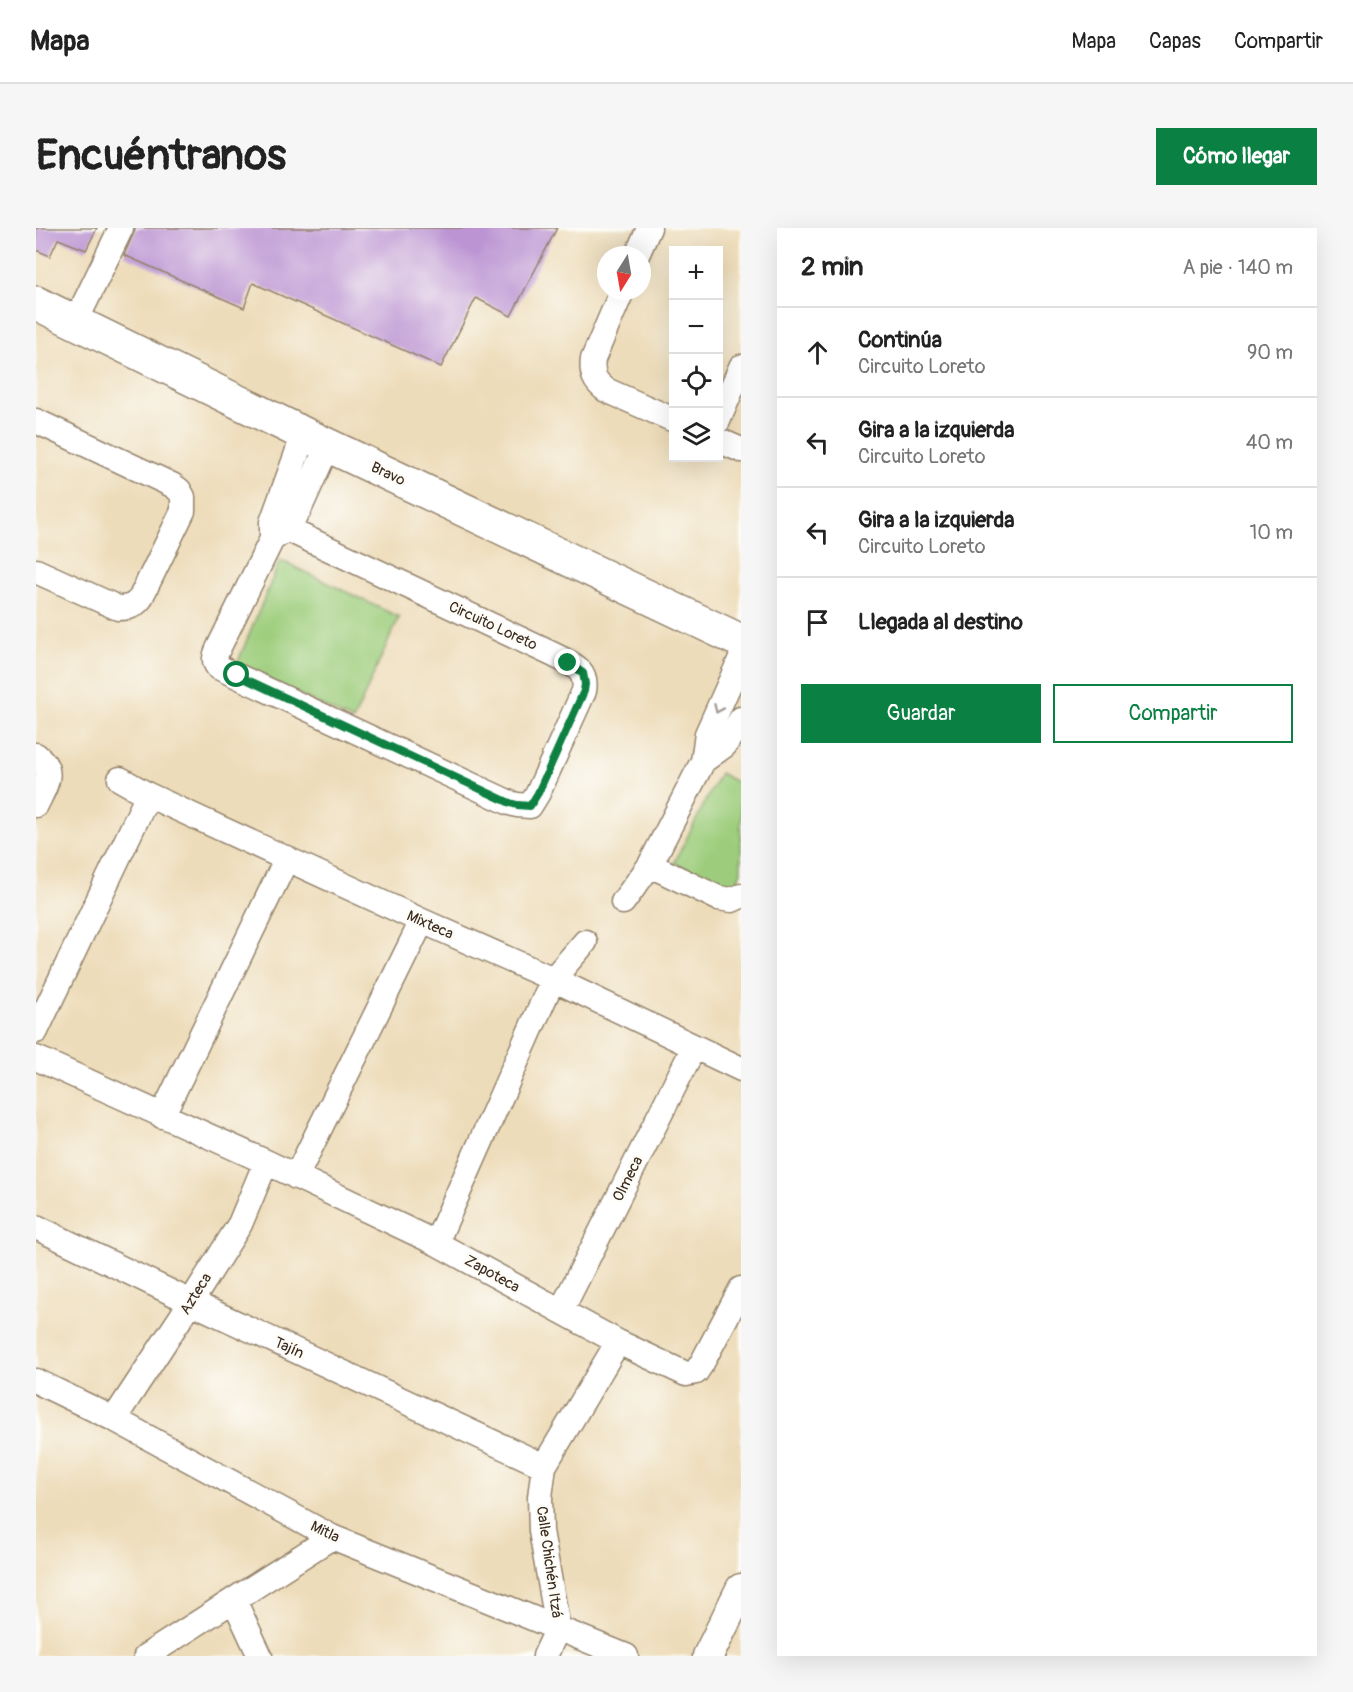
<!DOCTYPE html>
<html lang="es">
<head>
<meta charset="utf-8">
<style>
  :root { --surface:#fff; --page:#f6f6f6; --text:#222; --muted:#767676; --line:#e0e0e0; --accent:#0b8043 }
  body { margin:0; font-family:Pangolin,sans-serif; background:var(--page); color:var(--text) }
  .controls { position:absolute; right:18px; top:18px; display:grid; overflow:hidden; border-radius:0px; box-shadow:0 6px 24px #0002 }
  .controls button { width:54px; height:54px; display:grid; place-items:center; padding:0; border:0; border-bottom:2px solid var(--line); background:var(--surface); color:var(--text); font:30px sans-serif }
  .compass { position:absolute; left:561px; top:18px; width:54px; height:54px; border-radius:50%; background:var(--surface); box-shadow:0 6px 24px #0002; rotate:191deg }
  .stop { position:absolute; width:18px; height:18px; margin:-14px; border:4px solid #0b8043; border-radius:50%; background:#fff }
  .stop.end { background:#0b8043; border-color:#fff; box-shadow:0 2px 6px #0008 }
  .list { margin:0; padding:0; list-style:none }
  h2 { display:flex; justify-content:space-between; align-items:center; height:78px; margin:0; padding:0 24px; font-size:26px }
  h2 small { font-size:20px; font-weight:400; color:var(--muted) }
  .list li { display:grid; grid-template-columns:39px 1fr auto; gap:18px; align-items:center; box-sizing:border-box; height:90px; padding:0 24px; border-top:2px solid var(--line) }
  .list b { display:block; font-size:22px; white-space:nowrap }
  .list p { margin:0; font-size:20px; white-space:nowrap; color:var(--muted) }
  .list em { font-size:20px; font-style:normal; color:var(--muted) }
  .actions { display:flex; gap:12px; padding:18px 24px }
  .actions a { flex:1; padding:14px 0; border:2px solid var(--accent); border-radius:0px; text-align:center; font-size:21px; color:var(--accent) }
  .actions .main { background:var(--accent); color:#fff }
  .icon { flex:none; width:33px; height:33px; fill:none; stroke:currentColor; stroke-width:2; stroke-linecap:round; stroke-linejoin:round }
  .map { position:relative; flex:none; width:705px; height:1428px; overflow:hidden; border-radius:0px }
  header { display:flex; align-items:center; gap:36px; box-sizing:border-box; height:84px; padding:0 30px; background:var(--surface); border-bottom:2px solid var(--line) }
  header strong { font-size:28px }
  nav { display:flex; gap:33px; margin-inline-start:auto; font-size:21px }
  .intro { display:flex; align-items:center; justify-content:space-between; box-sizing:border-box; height:144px; padding:0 36px }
  h1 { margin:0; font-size:42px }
  .button { padding:15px 27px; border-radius:0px; background:var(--accent); color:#fff; font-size:21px; font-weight:700 }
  main { display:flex; gap:36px; padding:0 36px }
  aside { flex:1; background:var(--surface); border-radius:0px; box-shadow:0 6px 24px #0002 }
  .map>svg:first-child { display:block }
  .green { fill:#9dcd7c; stroke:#6c7c4d; stroke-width:1.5 }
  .building { fill:#bc94d3 }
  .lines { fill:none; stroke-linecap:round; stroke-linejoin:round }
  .minor-casing { stroke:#94836c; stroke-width:27 }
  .tertiary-casing { stroke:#94836c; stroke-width:33 }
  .secondary-casing { stroke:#94836c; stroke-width:36 }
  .minor { stroke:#fff; stroke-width:24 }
  .tertiary { stroke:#fff; stroke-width:30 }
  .secondary { stroke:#fff; stroke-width:33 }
  .oneway { stroke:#a79f9a }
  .route { stroke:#0b8043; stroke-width:8 }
  .labels { text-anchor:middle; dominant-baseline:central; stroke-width:5; stroke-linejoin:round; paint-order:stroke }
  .street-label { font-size:15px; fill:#3b2a1e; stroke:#fdfcf7 }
</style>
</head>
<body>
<header>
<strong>Mapa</strong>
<nav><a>Mapa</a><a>Capas</a><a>Compartir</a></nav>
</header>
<div class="intro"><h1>Encuéntranos</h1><a class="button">Cómo llegar</a></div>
<main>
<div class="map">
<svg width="705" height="1428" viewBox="0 0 705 1428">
  <rect width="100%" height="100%" fill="#fdfcf7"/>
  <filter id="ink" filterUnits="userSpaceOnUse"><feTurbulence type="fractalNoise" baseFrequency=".0167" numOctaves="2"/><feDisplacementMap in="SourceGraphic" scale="12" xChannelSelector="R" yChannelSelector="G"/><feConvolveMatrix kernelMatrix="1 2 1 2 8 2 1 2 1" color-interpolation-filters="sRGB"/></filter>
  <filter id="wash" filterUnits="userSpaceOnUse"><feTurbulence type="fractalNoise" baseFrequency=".008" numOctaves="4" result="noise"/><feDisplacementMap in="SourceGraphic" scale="24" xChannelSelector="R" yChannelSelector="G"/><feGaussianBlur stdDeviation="1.35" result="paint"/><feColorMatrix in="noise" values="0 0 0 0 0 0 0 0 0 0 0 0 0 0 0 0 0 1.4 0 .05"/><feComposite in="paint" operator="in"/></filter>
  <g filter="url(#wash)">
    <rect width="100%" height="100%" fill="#eddcb9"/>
    <path class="green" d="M244 332 363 389 317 493 201 436Z
      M684 545 705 557V644L698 660 638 635Z"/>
    <g id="blocks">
      <path class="building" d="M0 0H61L50 22 22 11 14 28 0 22Z
        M100 0H521L475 88 440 70 405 139 217 55 208 80 88 27Z"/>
    </g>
  </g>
  <g filter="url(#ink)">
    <use href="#blocks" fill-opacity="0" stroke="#94836c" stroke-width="1.5"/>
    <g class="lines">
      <defs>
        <path id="minor" d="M601 27 613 0
          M586 63 557 131C555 146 559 154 570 162L638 192
          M40 93 85 0
          M0 193 136 257 143 262 147 269V283L104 371C97 379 92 380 82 380L0 343
          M682 193 705 139
          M682 212 705 222
          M236 294 518 427C535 436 552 440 548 463L502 565 494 578 481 577 474 575 182 439C177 433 179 428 182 421L236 311V294L268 206
          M238 310 251 301 263 282 292 217
          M0 527C21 543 9 558 0 577
          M667 533 689 517 705 491
          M84 551 112 567 386 693 517 751 705 841
          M614 637 682 670 696 672 705 668
          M587 674 614 637 667 533 671 506 705 430
          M0 803 112 567
          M0 830 230 934 400 1015 582 1114 650 1146 660 1144 666 1135 705 1061
          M126 888 251 630
          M260 949 386 693
          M0 999 155 1074 508 1238
          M400 1015 517 751 549 714
          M525 1083 658 819
          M0 1153 78 1191 296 1309 590 1428
          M78 1191 155 1074 204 996 230 934
          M198 1372 224 1428
          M110 1428 296 1309
          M509 1428 522 1400 505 1303 504 1269 508 1238 582 1114"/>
        <path id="tertiary" d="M672 1428 705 1361"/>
        <path id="secondary" d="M0 75 268 206 705 413"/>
      </defs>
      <use href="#minor" class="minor-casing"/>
      <use href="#tertiary" class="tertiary-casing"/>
      <use href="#secondary" class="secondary-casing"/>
      <use href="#minor" class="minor"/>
      <use href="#tertiary" class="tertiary"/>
      <use href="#secondary" class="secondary"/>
    </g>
    <defs><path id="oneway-chevron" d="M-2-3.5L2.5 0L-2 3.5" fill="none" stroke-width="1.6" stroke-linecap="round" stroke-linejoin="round" transform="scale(1.5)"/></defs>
    <use class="oneway" href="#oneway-chevron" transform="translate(682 481) rotate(114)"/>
  </g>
  <g class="lines" filter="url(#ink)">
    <path class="route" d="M201 447 474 575 481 577 494 578 502 565 548 463 549 456 547 445 532 435"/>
  </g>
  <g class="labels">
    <g class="street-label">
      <text transform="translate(352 246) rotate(25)">Bravo</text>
      <text transform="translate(457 398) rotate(25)">Circuito Loreto</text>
      <text transform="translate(394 697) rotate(24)">Mixteca</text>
      <text transform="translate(592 951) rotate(-63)">Olmeca</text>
      <text transform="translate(456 1046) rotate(29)">Zapoteca</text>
      <text transform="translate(160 1066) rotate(-58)">Azteca</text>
      <text transform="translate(253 1120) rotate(25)">Tajín</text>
      <text transform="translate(289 1304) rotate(26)">Mitla</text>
      <text transform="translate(513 1334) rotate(82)">Calle Chichén Itzá</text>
    </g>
  </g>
</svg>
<div class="controls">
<button>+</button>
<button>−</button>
<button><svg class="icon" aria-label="locate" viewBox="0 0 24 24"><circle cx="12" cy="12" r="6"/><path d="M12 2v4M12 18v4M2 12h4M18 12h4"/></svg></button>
<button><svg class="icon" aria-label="layers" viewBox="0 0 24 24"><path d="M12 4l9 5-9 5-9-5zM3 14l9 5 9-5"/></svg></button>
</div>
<svg class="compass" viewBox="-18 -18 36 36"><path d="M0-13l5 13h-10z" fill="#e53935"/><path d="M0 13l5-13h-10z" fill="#767676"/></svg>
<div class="stop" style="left:201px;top:447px"></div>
<div class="stop end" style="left:532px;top:435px"></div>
</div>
<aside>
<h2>2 min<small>A pie · 140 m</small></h2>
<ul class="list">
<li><svg class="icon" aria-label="ahead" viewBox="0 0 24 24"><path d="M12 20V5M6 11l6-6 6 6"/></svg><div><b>Continúa</b><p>Circuito Loreto</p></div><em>90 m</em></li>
<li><svg class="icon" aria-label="left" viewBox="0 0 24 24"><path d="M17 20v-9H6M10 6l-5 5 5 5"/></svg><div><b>Gira a la izquierda</b><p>Circuito Loreto</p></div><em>40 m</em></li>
<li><svg class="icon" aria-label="left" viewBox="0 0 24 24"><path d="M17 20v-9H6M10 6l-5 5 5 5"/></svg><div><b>Gira a la izquierda</b><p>Circuito Loreto</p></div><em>10 m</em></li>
<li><svg class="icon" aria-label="arrive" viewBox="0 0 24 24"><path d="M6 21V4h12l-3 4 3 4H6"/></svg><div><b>Llegada al destino</b></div></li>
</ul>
<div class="actions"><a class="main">Guardar</a><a>Compartir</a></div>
</aside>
</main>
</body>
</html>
